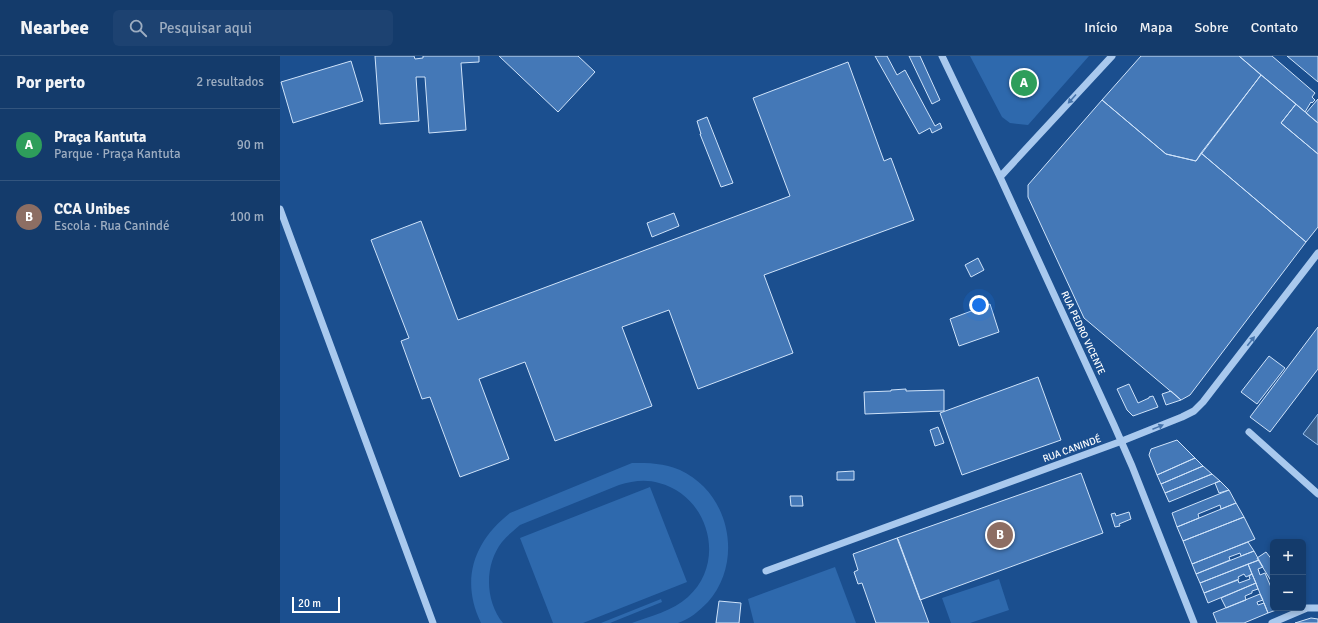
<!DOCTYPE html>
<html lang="pt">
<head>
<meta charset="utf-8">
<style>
  :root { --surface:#143b6b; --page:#1d4271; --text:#f1f3f6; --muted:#9dadc1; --line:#33557e; --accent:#ffd166 }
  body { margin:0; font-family:Signika,sans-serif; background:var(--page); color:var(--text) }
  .controls { position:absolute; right:12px; bottom:12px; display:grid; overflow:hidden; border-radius:6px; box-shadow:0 2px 6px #0003 }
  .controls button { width:36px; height:36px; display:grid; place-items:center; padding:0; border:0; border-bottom:1px solid var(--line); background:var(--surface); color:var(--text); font:20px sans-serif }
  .scale { position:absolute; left:12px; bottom:10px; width:48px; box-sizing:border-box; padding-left:4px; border:2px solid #fff; border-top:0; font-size:11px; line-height:14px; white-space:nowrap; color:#fff; -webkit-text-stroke:3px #1b4f8f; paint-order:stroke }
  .you { position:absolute; left:699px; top:249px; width:14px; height:14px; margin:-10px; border:3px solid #fff; border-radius:50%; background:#1a73e8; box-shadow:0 0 0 6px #1a73e833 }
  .badge { display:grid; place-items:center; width:26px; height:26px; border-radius:50%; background:var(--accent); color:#fff; font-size:13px; font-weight:700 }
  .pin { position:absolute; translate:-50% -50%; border:2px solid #fff; box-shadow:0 1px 4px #0006 }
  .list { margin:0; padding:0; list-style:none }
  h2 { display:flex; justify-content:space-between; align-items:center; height:52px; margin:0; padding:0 16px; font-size:17px }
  h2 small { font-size:13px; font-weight:400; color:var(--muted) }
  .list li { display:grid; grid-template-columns:26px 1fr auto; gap:12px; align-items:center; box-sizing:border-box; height:72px; padding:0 16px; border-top:1px solid var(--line) }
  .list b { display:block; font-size:15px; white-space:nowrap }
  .list p { margin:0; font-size:13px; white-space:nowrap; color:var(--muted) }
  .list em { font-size:13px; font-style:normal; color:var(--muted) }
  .icon { flex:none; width:22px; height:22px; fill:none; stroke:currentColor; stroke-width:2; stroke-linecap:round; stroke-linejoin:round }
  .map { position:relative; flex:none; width:1038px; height:567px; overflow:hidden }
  header { display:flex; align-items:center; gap:24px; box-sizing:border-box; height:56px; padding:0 20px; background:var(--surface); border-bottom:1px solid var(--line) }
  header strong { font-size:19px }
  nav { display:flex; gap:22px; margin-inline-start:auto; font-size:14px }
  .search { width:280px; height:36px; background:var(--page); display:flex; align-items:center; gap:10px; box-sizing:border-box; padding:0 14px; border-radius:6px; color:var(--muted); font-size:15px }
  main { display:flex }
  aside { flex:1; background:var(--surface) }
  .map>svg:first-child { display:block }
  .green { fill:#2e69ad }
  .water { fill:#3c6290; stroke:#9cc4f0 }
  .building { fill:#4478b7; stroke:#cfe3fa }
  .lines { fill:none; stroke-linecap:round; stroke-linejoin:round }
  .minor { stroke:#a9c9ee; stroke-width:7 }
  .oneway { fill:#4674ac }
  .labels { text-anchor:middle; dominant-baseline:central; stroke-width:4; stroke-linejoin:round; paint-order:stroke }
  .street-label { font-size:10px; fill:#fff; stroke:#1b4f8f }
</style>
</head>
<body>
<header>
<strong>Nearbee</strong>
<div class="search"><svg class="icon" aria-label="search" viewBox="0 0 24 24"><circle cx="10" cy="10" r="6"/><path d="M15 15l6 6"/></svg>Pesquisar aqui</div>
<nav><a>Início</a><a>Mapa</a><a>Sobre</a><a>Contato</a></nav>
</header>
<main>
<aside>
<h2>Por perto<small>2 resultados</small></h2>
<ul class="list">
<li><span class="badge" style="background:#2e9e5b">A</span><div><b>Praça Kantuta</b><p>Parque · Praça Kantuta</p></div><em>90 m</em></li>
<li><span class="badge" style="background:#8d6e63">B</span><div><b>CCA Unibes</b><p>Escola · Rua Canindé</p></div><em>100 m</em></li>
</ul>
</aside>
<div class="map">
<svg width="1038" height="567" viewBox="0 0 1038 567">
  <rect width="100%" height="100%" fill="#1b4f8f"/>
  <path class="green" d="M690 0H809L748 69 730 67 722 61Z
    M352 407C369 407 384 407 400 414 450 437 464 505 428 546 419 555 410 563 398 567 388 567 364 567 352 567 370 560 393 555 408 541 447 506 429 440 379 427 366 423 352 425 339 429L240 469C233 475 227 480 222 486 204 509 205 545 223 567H201C180 524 194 485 230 457Z
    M370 431 407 526 303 567H273L240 482Z
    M555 511 576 567H474L468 543Z
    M719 523 729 554 690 567H671L662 542Z
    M381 543 382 546 330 567H321Z"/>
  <path class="water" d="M1038 358V389L1023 378Z"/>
  <path class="building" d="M95 0H134L135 3 143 2V0H199V6L181 7 186 74 149 77 145 21H136L139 65 100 68Z
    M219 0H298L315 16 278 56Z
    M595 0H607L617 19 625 14 655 70 660 67 662 72 652 77 650 72 639 78Z
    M629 0H640L660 44 652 48Z
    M861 0H959L981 19 916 105 886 98 822 44Z
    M959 0H992L1035 37 1032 41 1035 44 1032 47 1031 46 1025 56Z
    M1007 0H1038V26Z
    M71 5 83 45 13 67 1 26Z
    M568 6 604 105 611 102 634 164 484 219 513 297 418 333 389 254 342 271 372 350 275 385 245 306 199 323 229 403 180 421 150 341 142 343 121 285 129 282 91 184 141 165 178 264 510 140 473 42Z
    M981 19 1016 48 1001 67 1038 98V171L1026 186 921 97Z
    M1038 43V67L1026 57Z
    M822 44 886 98 916 105 921 97 1026 186 910 339 901 344 804 262 748 141V129Z
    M1016 48 1038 67V98L1001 67Z
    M427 61 453 127 441 131 420 78H421L417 65Z
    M394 157 399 170 372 181 367 167Z
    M698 202 704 214 691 221 685 209Z
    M710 248 719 276 679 290 670 263Z
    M1038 271V313L990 376 970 361Z
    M989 300 1005 312 977 348 961 336Z
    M758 321 781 384 682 419 660 357Z
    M849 328 858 347 869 342V341L873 340 878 351 853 360 847 354 837 333Z
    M626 333V335L664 334V355L585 358 584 336 611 335V334Z
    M891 335 901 344 886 349 882 338Z
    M658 371 664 387 655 390 650 374Z
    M897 384 915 402 877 419 869 399 871 393Z
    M915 402 923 410 881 428 877 419Z
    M923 410 932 418 885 437 881 428Z
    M574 415V424H557V416Z
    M801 417 823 477 640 544 617 482Z
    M932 418 940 425 889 446 885 437Z
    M940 425 949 434 939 437 935 427Z
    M949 434 956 447 941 453 940 449 918 458 919 462 897 471 892 457Z
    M510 440H522L523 450H511Z
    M956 447 964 461 903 485 897 471Z
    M849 456 851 463 839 468 840 470 835 471 831 458 835 457 836 460Z
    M964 461 975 483 912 508 903 485Z
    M617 482 618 483 649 567H596L582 527 578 528 574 516 578 514 573 498Z
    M968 486 974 495 961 500 960 497 949 501 950 504 916 518 912 508Z
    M974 495 979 504 920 527 916 518Z
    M986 496 993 505V528L977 502Z
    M979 504 983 511 978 513 980 519 985 517 993 536V552L999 553 988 557 968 508Z
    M968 508 972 518 966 521 964 518 958 521 959 523 924 537 920 527Z
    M972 518 976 527 928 547 924 537 958 524 959 527 970 523 969 520Z
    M976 527 978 533 972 535V537L965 540 966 544 946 552 941 542Z
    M980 538 983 544 977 546 978 549 984 547 988 557 964 567H937L933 557Z
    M439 545 461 547 459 567H436Z
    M1031 562 1038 563V567H1015Z"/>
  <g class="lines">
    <path class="minor" d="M662 0 720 121 834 369 852 410 914 567
      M720 121 832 0
      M0 153 153 567
      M969 376 1038 438
      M486 515 842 385 902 361 914 355 923 346 1038 197
      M992 567 1027 552H1038"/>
  </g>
  <defs><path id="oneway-solid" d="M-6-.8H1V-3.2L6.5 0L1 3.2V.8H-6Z"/></defs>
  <g class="oneway">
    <use href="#oneway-solid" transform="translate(792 43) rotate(132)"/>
    <use href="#oneway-solid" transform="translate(971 285) rotate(-52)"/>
    <use href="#oneway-solid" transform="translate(878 371) rotate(-22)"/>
  </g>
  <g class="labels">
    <g class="street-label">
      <text transform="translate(803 277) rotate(65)">RUA PEDRO VICENTE</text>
      <text transform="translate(792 393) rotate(-20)">RUA CANINDÉ</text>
    </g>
  </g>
</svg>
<div class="controls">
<button>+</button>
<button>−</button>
</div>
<div class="scale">20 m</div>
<div class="you"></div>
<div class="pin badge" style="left:744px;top:27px;background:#2e9e5b">A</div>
<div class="pin badge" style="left:720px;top:479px;background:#8d6e63">B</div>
</div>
</main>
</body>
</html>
